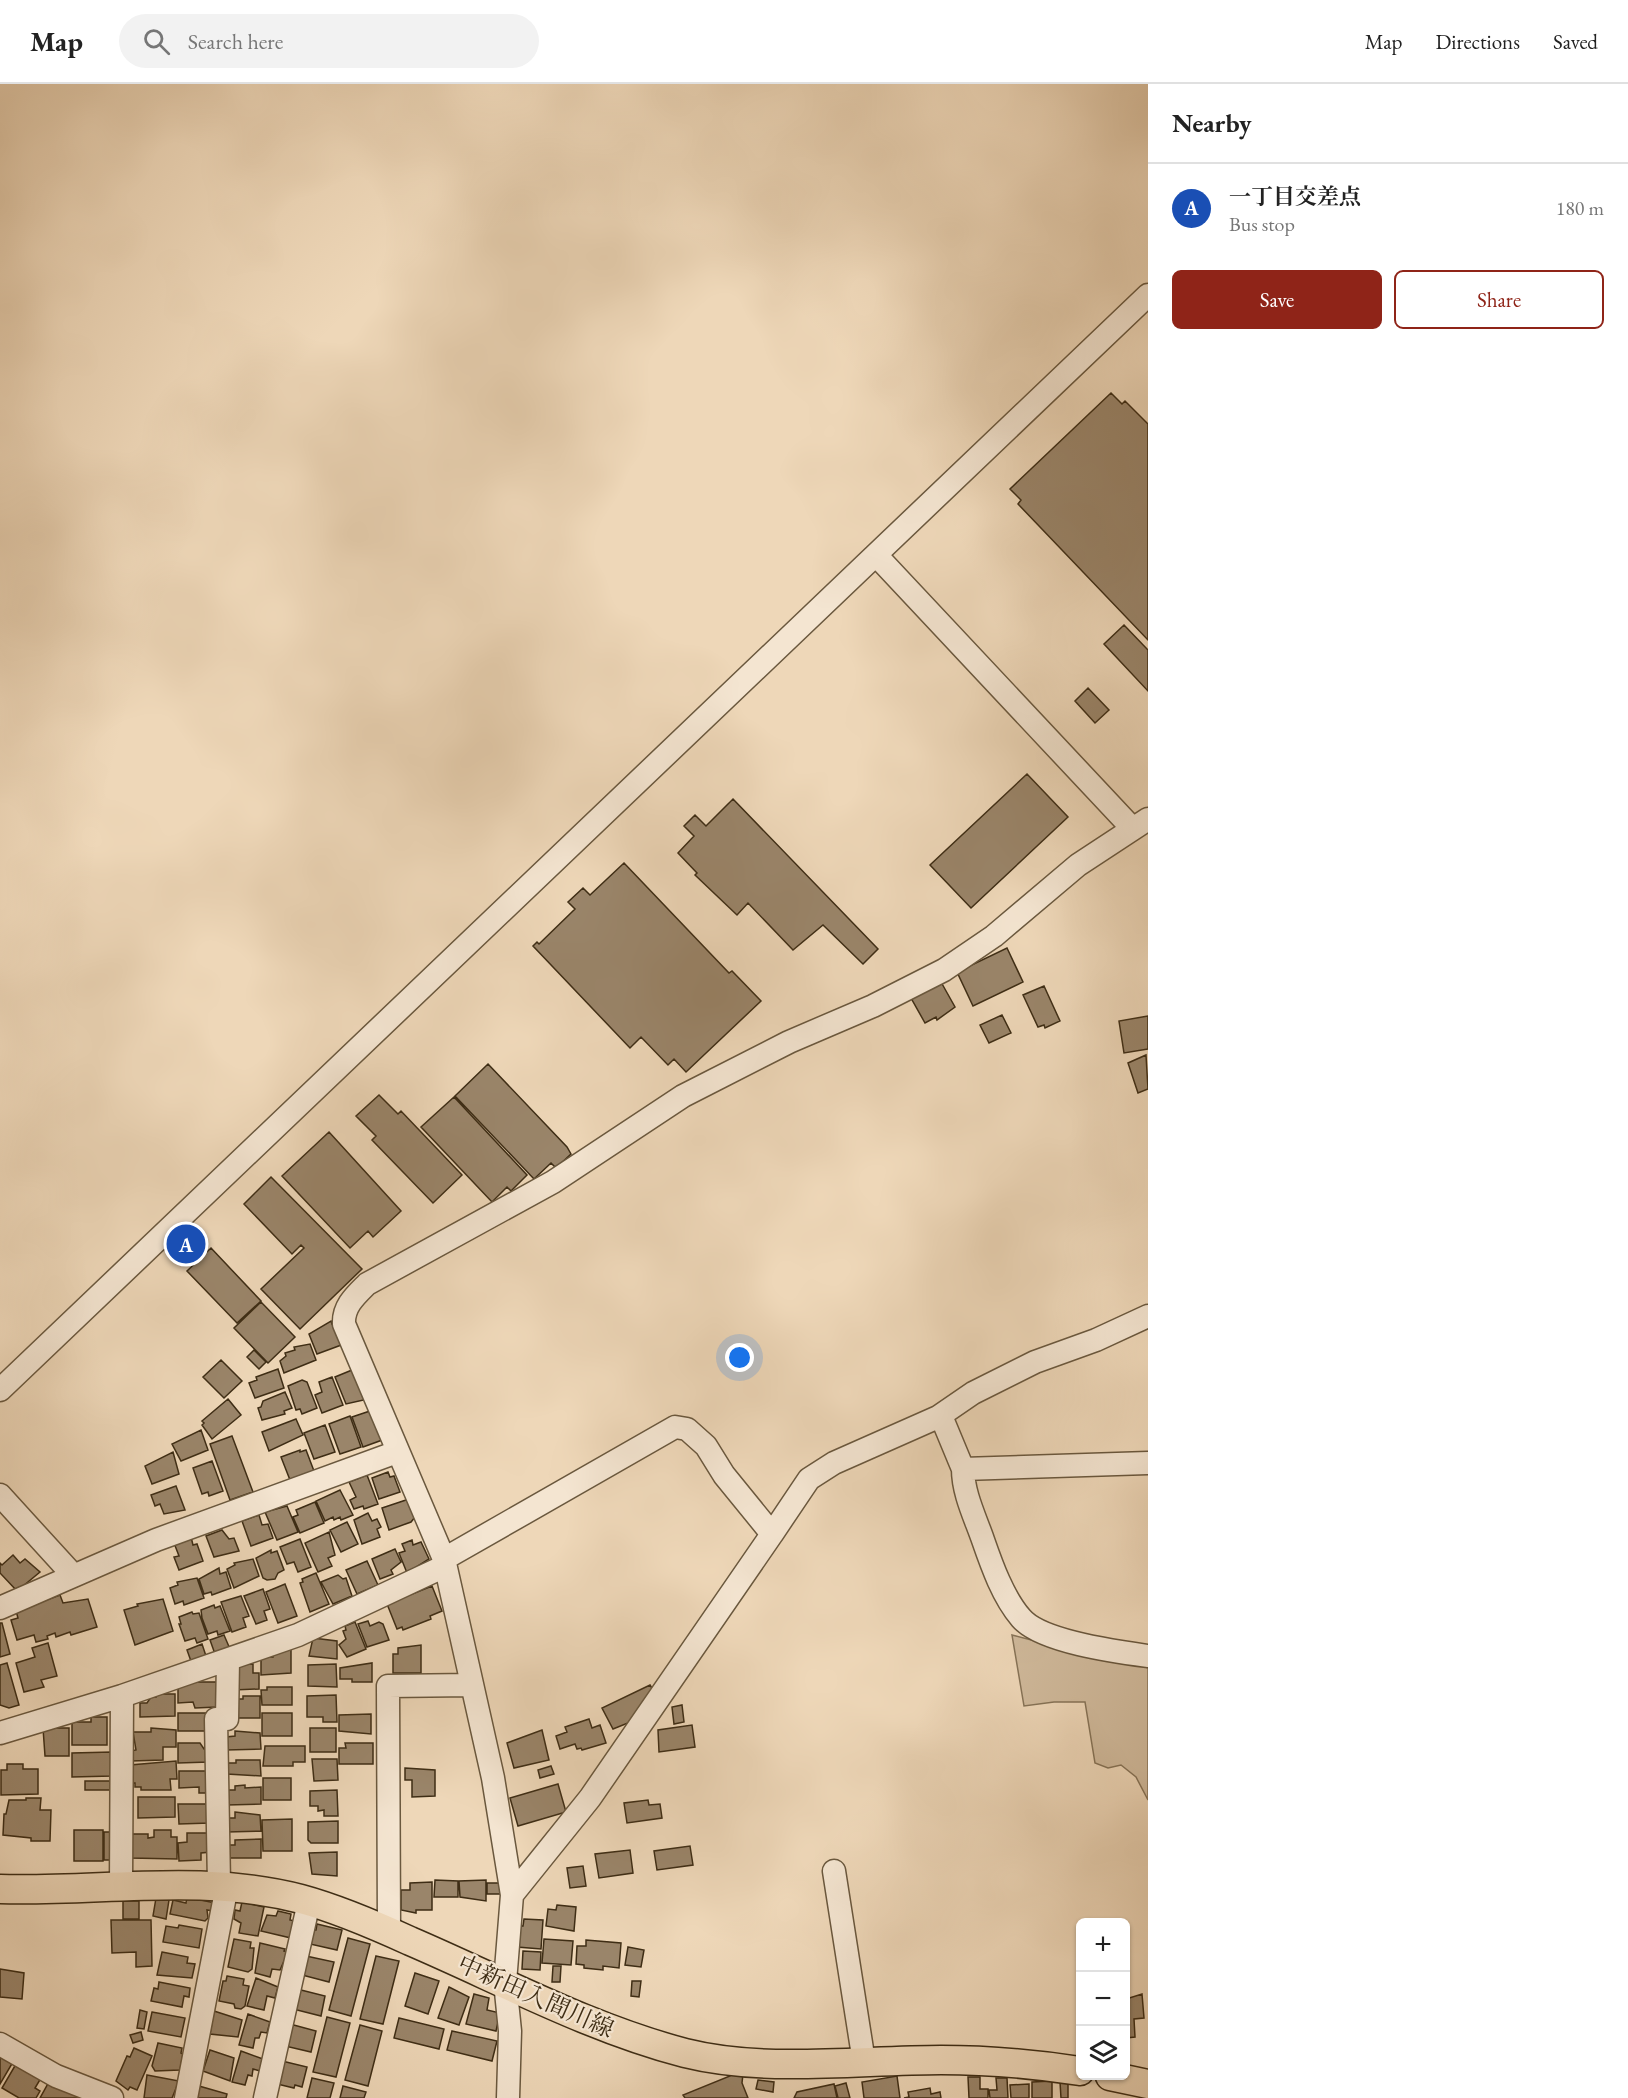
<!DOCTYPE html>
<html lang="en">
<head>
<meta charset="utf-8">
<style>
  :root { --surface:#fff; --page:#f2f2f2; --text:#222; --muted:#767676; --line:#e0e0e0; --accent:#8f2418 }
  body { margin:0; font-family:"EB Garamond","Noto Serif JP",serif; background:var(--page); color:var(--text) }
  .controls { position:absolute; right:18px; bottom:18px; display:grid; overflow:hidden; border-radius:9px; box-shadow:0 2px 4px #0004 }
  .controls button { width:54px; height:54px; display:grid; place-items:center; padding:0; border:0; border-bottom:2px solid var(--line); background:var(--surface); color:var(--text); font:30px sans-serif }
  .you { position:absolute; left:740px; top:1274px; width:21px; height:21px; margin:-15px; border:4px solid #fff; border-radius:50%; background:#1a73e8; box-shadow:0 0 0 9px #1a73e833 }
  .badge { display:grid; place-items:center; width:39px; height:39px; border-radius:50%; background:var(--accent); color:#fff; font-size:20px; font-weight:700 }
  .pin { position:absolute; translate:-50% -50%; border:3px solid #fff; box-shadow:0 2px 6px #0006 }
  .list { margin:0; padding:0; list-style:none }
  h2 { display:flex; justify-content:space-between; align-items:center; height:78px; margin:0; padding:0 24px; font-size:26px }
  h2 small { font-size:20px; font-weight:400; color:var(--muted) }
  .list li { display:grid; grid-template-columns:39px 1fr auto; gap:18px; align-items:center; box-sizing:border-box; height:90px; padding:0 24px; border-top:2px solid var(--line) }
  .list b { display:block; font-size:22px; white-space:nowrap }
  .list p { margin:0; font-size:20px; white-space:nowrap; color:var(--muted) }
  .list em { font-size:20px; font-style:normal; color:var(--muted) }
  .actions { display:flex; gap:12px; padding:18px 24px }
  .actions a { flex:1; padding:14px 0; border:2px solid var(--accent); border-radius:9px; text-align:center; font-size:21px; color:var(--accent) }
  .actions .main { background:var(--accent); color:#fff }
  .icon { flex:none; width:33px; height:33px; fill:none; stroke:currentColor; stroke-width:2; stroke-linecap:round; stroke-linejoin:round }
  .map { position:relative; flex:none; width:1148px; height:2014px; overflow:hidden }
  header { display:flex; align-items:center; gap:36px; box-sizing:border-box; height:84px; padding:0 30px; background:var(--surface); border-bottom:2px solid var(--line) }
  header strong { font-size:28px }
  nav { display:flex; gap:33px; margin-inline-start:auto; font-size:21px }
  .search { width:420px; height:54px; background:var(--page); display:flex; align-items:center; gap:15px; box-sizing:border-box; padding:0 21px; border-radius:33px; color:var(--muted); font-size:22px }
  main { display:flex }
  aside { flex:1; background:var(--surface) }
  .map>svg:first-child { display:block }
  .green { fill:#d0ba9c; stroke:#877458; stroke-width:1.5 }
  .building { fill:#9a856a; stroke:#3e2d15; stroke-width:1.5 }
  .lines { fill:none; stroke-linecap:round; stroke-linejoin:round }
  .minor-casing { stroke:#6a583e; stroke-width:25 }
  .major-casing { stroke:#3e2d15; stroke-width:31 }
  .minor { stroke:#f4e5d1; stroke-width:22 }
  .major { stroke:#eed7b8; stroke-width:28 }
  .labels { text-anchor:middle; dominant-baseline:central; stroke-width:4.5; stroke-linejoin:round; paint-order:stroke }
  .street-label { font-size:24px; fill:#3e2d15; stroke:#f4e5d1 }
</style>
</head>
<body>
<header>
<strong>Map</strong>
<div class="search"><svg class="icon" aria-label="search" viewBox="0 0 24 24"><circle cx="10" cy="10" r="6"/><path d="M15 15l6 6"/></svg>Search here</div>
<nav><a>Map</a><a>Directions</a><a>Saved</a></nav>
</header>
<main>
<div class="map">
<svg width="1148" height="2014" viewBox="0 0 1148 2014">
  <rect width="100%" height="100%" fill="#eed7b8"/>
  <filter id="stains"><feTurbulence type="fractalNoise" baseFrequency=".00333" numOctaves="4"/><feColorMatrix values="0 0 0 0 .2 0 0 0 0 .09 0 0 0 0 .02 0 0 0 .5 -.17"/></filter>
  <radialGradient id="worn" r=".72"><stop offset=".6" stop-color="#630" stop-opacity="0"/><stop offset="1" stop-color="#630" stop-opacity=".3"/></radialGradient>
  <path class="green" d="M1012 1551 1096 1573 1148 1579V1716L1136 1693 1121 1681 1108 1684 1095 1679 1085 1618H1054L1024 1622Z"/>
  <path class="building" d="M1111 309 1122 320 1125 317 1148 340V556L1018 420 1021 416 1010 405Z
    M1124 541 1148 566V607L1104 560Z
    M1088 604 1109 626 1095 639 1075 617Z
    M1027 690 1068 733 971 824 930 781Z
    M733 715 878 865 863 880 823 841 793 866 748 819 737 831 695 791 697 789 678 769 694 752 684 742 695 731 706 742Z
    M624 779 729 889 732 887 761 917 686 988 674 975 668 981 641 953 630 964 533 862 537 858 539 860 575 825 568 818 583 804 590 811Z
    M1007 864 1023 898 973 922 957 888Z
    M941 898 955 923 937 936 936 933 925 939 911 914Z
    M1044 902 1060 937 1045 944 1044 941 1038 943 1023 911Z
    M1002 931 1011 949 989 959 980 941Z
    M1148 932V965L1124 969 1119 937Z
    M1146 971 1148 1005 1138 1009 1128 979Z
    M488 980 567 1063 571 1070 556 1084 551 1079 534 1095 455 1012Z
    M379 1011 398 1030 401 1027 462 1091 433 1119 372 1056 376 1052 356 1032Z
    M454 1013 527 1091 511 1107 507 1103 492 1118 421 1043Z
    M329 1048 401 1127 373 1153 368 1147 350 1164 282 1092Z
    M271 1093 362 1185 300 1245 261 1205 304 1164 301 1161 292 1170 244 1120Z
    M211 1164 261 1217 237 1239 187 1187Z
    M261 1218 295 1253 268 1279 234 1244Z
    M331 1237 332 1240 335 1238 344 1260 317 1270 309 1250Z
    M310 1260 316 1276 284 1289 280 1277 286 1272 285 1269 295 1266 294 1263Z
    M254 1266 266 1278 259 1285 247 1273Z
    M221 1276 242 1297 224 1314 203 1293Z
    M278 1285 284 1304 255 1314 249 1299 257 1296 256 1293Z
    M352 1286 368 1315 346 1320 335 1293Z
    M332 1293 343 1321 322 1329 315 1311 322 1308 319 1298Z
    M302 1296 307 1298 317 1324 302 1330 300 1325 296 1326 288 1302Z
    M285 1308 292 1324 284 1327 285 1330 262 1336 258 1324 261 1323 263 1317Z
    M228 1315 241 1331 212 1355 202 1341 204 1339 202 1337Z
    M370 1327 385 1355 363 1363 352 1333Z
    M350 1332 361 1363 340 1370 329 1340Z
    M296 1335 303 1351 269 1367 262 1348Z
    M325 1341 335 1368 314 1375 304 1349Z
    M201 1346 208 1366 181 1377 172 1360Z
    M232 1352 253 1408 230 1416 210 1360Z
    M300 1366V1368L306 1366 314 1387 290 1396 281 1373Z
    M173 1368 179 1390 152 1400 145 1382Z
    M212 1377 223 1407 209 1412 208 1408 202 1410 193 1384Z
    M388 1388 390 1393 394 1392 400 1408 379 1415 372 1394Z
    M367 1391 378 1420 364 1425 363 1422 354 1425 350 1416 356 1413 349 1398Z
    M176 1402 185 1426 164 1430 160 1420 155 1422 151 1411Z
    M340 1406 353 1431 341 1436 340 1433 334 1436 333 1433 325 1437 316 1417Z
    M409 1415 415 1433 411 1438 389 1446 382 1424Z
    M315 1418 324 1439 300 1449 293 1433 298 1431 296 1426Z
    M287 1422 298 1448 277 1456 265 1428Z
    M368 1429 372 1437 377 1435 381 1443 377 1445 380 1453 362 1460 354 1436Z
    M259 1431 262 1441 268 1440 273 1454 251 1462 242 1437Z
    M347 1438 358 1460 341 1468 330 1446Z
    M222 1446 229 1455 234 1454 239 1467 214 1473 206 1452Z
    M329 1448 335 1471 328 1474 332 1482 318 1488 305 1459Z
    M191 1453 193 1461 197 1460 203 1477 179 1486 174 1473 179 1472 174 1459Z
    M300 1455 311 1483 298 1488 294 1478 287 1480 280 1463Z
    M412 1456 413 1461 421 1458 429 1475 407 1489 399 1469 405 1467 402 1460Z
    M395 1465 401 1478 391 1486 393 1490 380 1495 372 1475Z
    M271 1466V1469L277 1467 284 1486 278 1489 275 1495 267 1496 263 1494 256 1474Z
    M13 1471 20 1479 25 1475 40 1488 17 1507 0 1489V1479L2 1481Z
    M253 1475 259 1492 234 1504 227 1485 235 1481 234 1479Z
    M367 1477 378 1501 357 1510 346 1486Z
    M219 1484 220 1490 226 1488 231 1504 212 1511 211 1508 204 1510 199 1495Z
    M316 1489 329 1520 310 1528 300 1499 303 1498 302 1495Z
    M338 1491 343 1495 346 1494 352 1512 333 1520 321 1498Z
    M197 1494 204 1514 184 1521 183 1517 175 1520 170 1504 178 1501 177 1498Z
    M285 1500 297 1532 278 1539 266 1508Z
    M432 1502 442 1527 430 1532 431 1535 403 1546 402 1543 397 1545 387 1520Z
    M263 1505 270 1525 264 1527 267 1536 256 1540 244 1512Z
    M60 1511 63 1519 88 1515 97 1543 71 1551 70 1548 56 1553 55 1549 47 1552 48 1555 36 1558 34 1551 17 1556 11 1536 18 1534 16 1527Z
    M241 1512 249 1532 243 1534 246 1543 232 1548 221 1518Z
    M163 1515 173 1547 135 1561 124 1526 138 1522 137 1520Z
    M214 1521 215 1524 220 1522 230 1547 218 1551 217 1547 208 1550 202 1534 201 1526Z
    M192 1528 193 1530 199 1529 208 1555 197 1559 195 1554 185 1557 179 1540H181L179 1533Z
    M368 1537 370 1542 379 1538 383 1540 389 1556 367 1563 358 1540Z
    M355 1538 366 1565 347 1573 339 1561 346 1555 343 1547 346 1546 345 1542Z
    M0 1539H2L10 1570 0 1573Z
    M224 1551 230 1565 215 1570 210 1556Z
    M313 1554 337 1557V1575L309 1572Z
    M48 1559 57 1592 41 1596 44 1603 24 1608 16 1579 35 1573 32 1564Z
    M202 1560 207 1575 192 1580 187 1566Z
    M421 1561V1589H393V1570H398V1564Z
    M291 1565V1589L261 1591V1573H273V1566Z
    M7 1579 19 1621 9 1624 0 1621V1581Z
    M372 1579V1598H352V1595H340V1584Z
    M253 1580V1589H259V1605L233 1606 236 1581Z
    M336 1580 337 1603 308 1602V1581Z
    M178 1598H217V1623L195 1624 193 1618 178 1619Z
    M650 1601 655 1609 638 1635 613 1645 602 1624Z
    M267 1603H292V1621H262L261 1606H267Z
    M156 1610H175V1632L140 1633V1619H147L151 1613H156Z
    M336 1611 337 1638H323V1633H307V1612Z
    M243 1612H260V1634H235L238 1615H243Z
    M682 1621 684 1638 674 1640 672 1623Z
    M178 1629H206V1647H178Z
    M262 1629H292V1652H262Z
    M371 1630V1650L339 1647V1631Z
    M91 1633H107V1661H72V1638H91Z
    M589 1635 592 1644 600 1641 606 1659 582 1666 581 1664 577 1665 575 1660 560 1665 556 1652 567 1648 565 1643Z
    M692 1641 695 1663 659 1668 658 1646Z
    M43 1644H69V1672H45Z
    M151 1644 176 1646V1663H163V1676L131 1677V1667L136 1666 133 1648H151Z
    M310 1644H336V1668H310Z
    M542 1646 549 1676 514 1684 507 1659Z
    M235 1647 260 1649 261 1665 226 1666V1653L235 1652Z
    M178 1659H200L204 1665H209V1678L178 1679Z
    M345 1659H373V1680H339V1664H346Z
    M265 1662H305V1678H293V1682H263Z
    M112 1668V1692L72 1693V1669Z
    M312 1675H337L338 1696 314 1697Z
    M236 1676H260L261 1692 227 1690V1679H236Z
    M176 1677 177 1695H170L171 1706H141V1703H135V1699H130V1681Z
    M7 1680H23V1685H38V1710L1 1711V1686H7Z
    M551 1682 554 1690 540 1694 538 1686Z
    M405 1684 435 1686V1712L412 1713V1696H405Z
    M179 1687H207V1709H199V1703L179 1704Z
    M263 1694H291V1716H263Z
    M85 1697H116V1706H85Z
    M558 1700 566 1728 518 1742 510 1714Z
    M245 1701V1704L261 1703V1720L227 1721 226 1706H235V1702Z
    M337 1706 338 1732H324V1726L318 1727V1722H310V1707Z
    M138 1713H175V1733L138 1734Z
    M26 1714H41L40 1726H51L50 1757H31V1754L3 1751 4 1730H6L9 1716H26Z
    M648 1716 649 1721 660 1720 662 1734 627 1739 624 1719Z
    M178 1720H210V1739L179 1740Z
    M235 1728 260 1731 261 1747 227 1748 226 1734H235Z
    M292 1735V1767H263L262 1736Z
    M338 1737V1759H311L308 1756V1738Z
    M74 1746H103V1777H74Z
    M154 1746H171V1753H177V1775L131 1774V1750H148V1754L154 1753Z
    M104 1748H113L114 1776H104Z
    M187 1749H211V1768L201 1769V1776L179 1777 178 1759 187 1758Z
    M261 1755V1774H227V1761H235V1756Z
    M690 1762 693 1781 657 1786 654 1767Z
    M630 1766 633 1789 599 1794 595 1770Z
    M337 1768V1792L312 1790 309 1769Z
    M583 1782 586 1802 570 1804 567 1784Z
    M435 1796 458 1797V1813H434Z
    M486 1796V1817L460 1813 459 1797Z
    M432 1798V1826H416V1829L401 1826V1806H410V1799Z
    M487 1799H503V1810H487Z
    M187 1813 215 1819 213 1827 207 1826 208 1834 205 1837 170 1830 173 1816 186 1819Z
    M156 1814 169 1816 166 1835 153 1832Z
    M123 1817H139V1835H123Z
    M242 1818 264 1823 258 1852 239 1849 241 1839 234 1835 235 1826 240 1827Z
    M557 1821 576 1823 574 1847 546 1842 548 1825 556 1826Z
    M278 1827 291 1830 290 1836 295 1837 291 1854 261 1847 267 1831 276 1832Z
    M524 1835 543 1836 541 1865 517 1863 519 1842H523Z
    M111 1836H151L152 1882 136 1883V1868L112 1869Z
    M317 1840 342 1846 337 1866 310 1860 313 1846H316Z
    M179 1841 202 1845 199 1864 163 1858 166 1842 178 1844Z
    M348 1854 370 1860 351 1932 329 1926Z
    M234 1855 251 1858 250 1864H254L252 1885 248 1888 228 1883Z
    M544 1855 573 1857 571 1881 542 1879Z
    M586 1856 621 1859 619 1884 603 1882V1886L584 1884V1881L576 1880 577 1862H586Z
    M260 1859 285 1865 284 1867 288 1868 280 1886 272 1885 270 1893 255 1889Z
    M628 1863 644 1866 641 1883 625 1881Z
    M523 1867 541 1868 540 1886 522 1885Z
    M162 1868 188 1873 187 1879 195 1880 192 1894 157 1891Z
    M306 1872 334 1878 329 1898 302 1891Z
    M376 1872 399 1877 383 1940 360 1935Z
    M553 1882H561L560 1898H552Z
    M0 1885 24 1889 22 1915 0 1913Z
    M415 1889 439 1897 428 1930 405 1922Z
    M227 1892 244 1895 243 1901 249 1902 245 1922 241 1925 235 1924 234 1920 219 1917 223 1897H226Z
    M256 1894 278 1903 275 1914 267 1912 264 1926 247 1922Z
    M632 1897H641L639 1913 631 1912Z
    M159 1898 190 1904 189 1913 184 1912 182 1923 151 1917 154 1904 158 1905Z
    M449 1903 469 1913 459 1941 438 1934Z
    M297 1905 325 1912 321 1932 293 1925Z
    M474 1910 489 1914 487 1926 500 1929 496 1947 466 1940Z
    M1142 1910 1144 1934 1134 1935 1135 1953 1126 1954V1915Z
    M140 1926 147 1928 144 1945 137 1944Z
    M214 1927 242 1936 238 1953 210 1950Z
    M152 1928 185 1934 181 1953 148 1947Z
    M248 1930 270 1938 267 1949 261 1948 259 1954H255L253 1964 239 1961Z
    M327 1933 350 1939 336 1993 313 1988Z
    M399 1934 444 1945 439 1965 394 1954Z
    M290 1940 316 1947 311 1968 285 1962Z
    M360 1941 382 1947 368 2002 345 1996Z
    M452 1947 497 1957 492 1977 447 1966Z
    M141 1948 143 1956 133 1959 130 1951Z
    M158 1959 182 1964 181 1969 183 1970 180 1986 155 1987 152 1982Z
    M134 1964 152 1972 137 2006 130 2003 128 2006 116 1997 127 1972 130 1973Z
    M210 1966 234 1974 230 1997 203 1987Z
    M241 1967 263 1975 260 1987 253 1985 252 1992 248 1991 245 2001 232 1998Z
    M0 1970 13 1978 0 2000Z
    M282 1977 307 1983 302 2003 295 2001 294 2004 277 2000Z
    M16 1980 41 1994 35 2004 40 2007 36 2014H19L2 2004Z
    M731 1988 743 1990 742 1999 748 2014H685L683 2011 730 1992Z
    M147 1991 179 1997 172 2014H144Z
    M897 1992 900 2014H864L862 1998Z
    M968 1993H980V2005H988V2014H969Z
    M312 1994 334 1999 330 2014H307Z
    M996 1994H1007L1008 2014H990L989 2006H997Z
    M50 1996 82 2010 79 2014H40Z
    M758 1996 774 1998 773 2008 756 2005Z
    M1052 1997V2014H1032V1998Z
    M1060 1998H1068V2014H1061Z
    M846 1999 850 2014H838L835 2002Z
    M834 2000 837 2014H794L797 2008Z
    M1029 2000V2014H1011L1010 2001Z
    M199 2002 227 2010 226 2014H197Z
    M343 2002 366 2008 364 2014H340Z
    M930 2004 931 2010 940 2008 941 2014H904L909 2013 908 2008Z"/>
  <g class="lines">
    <defs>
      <path id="minor" d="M876 471 1132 744
        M0 1306 1148 211
        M941 1332 963 1385 1148 1379
        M963 1385C963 1409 975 1433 983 1456 992 1482 1003 1513 1021 1534 1041 1558 1118 1568 1148 1572
        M0 1411 73 1491
        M444 1475 675 1343 687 1345 706 1362 724 1391 772 1450 809 1395 834 1379 938 1333 973 1309 1035 1278 1096 1256 1148 1232
        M0 1524 156 1456 397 1368
        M0 1649 122 1612 298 1551 445 1482
        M834 1787 864 1978
        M219 1800 216 1635H227L228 1576
        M121 1801 122 1612
        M512 1811 590 1714 772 1450
        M389 1848 388 1602 472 1601
        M0 1960 56 1992 112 2014
        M186 2014 227 1802
        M265 2014 309 1818
        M508 2014 510 1947 505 1898 512 1811 493 1694 444 1475 344 1240C343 1222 356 1211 367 1200L553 1098 683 1012 789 958 873 922 944 886 994 852 1078 781 1148 735"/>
      <path id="major" d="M0 1805C101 1808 201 1789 301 1815 338 1825 375 1841 410 1857 501 1896 589 1944 685 1969 765 1989 858 1976 941 1976 988 1976 1034 1980 1080 1987
        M1110 1992 1148 2000"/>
    </defs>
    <use href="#minor" class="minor-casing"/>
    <use href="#major" class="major-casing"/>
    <use href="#minor" class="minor"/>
    <use href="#major" class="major"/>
  </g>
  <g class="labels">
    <g class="street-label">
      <text transform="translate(536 1912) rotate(24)">中新田入間川線</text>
    </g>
  </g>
  <rect width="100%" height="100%" filter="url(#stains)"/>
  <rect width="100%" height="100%" fill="url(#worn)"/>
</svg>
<div class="controls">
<button>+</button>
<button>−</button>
<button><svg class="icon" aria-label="layers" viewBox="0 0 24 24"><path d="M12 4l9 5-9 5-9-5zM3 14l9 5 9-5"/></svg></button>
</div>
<div class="you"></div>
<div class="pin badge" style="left:186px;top:1160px;background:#1a4fb4">A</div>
</div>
<aside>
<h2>Nearby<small></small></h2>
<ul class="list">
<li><span class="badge" style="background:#1a4fb4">A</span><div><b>一丁目交差点</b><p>Bus stop</p></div><em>180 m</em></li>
</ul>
<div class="actions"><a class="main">Save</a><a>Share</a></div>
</aside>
</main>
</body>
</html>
